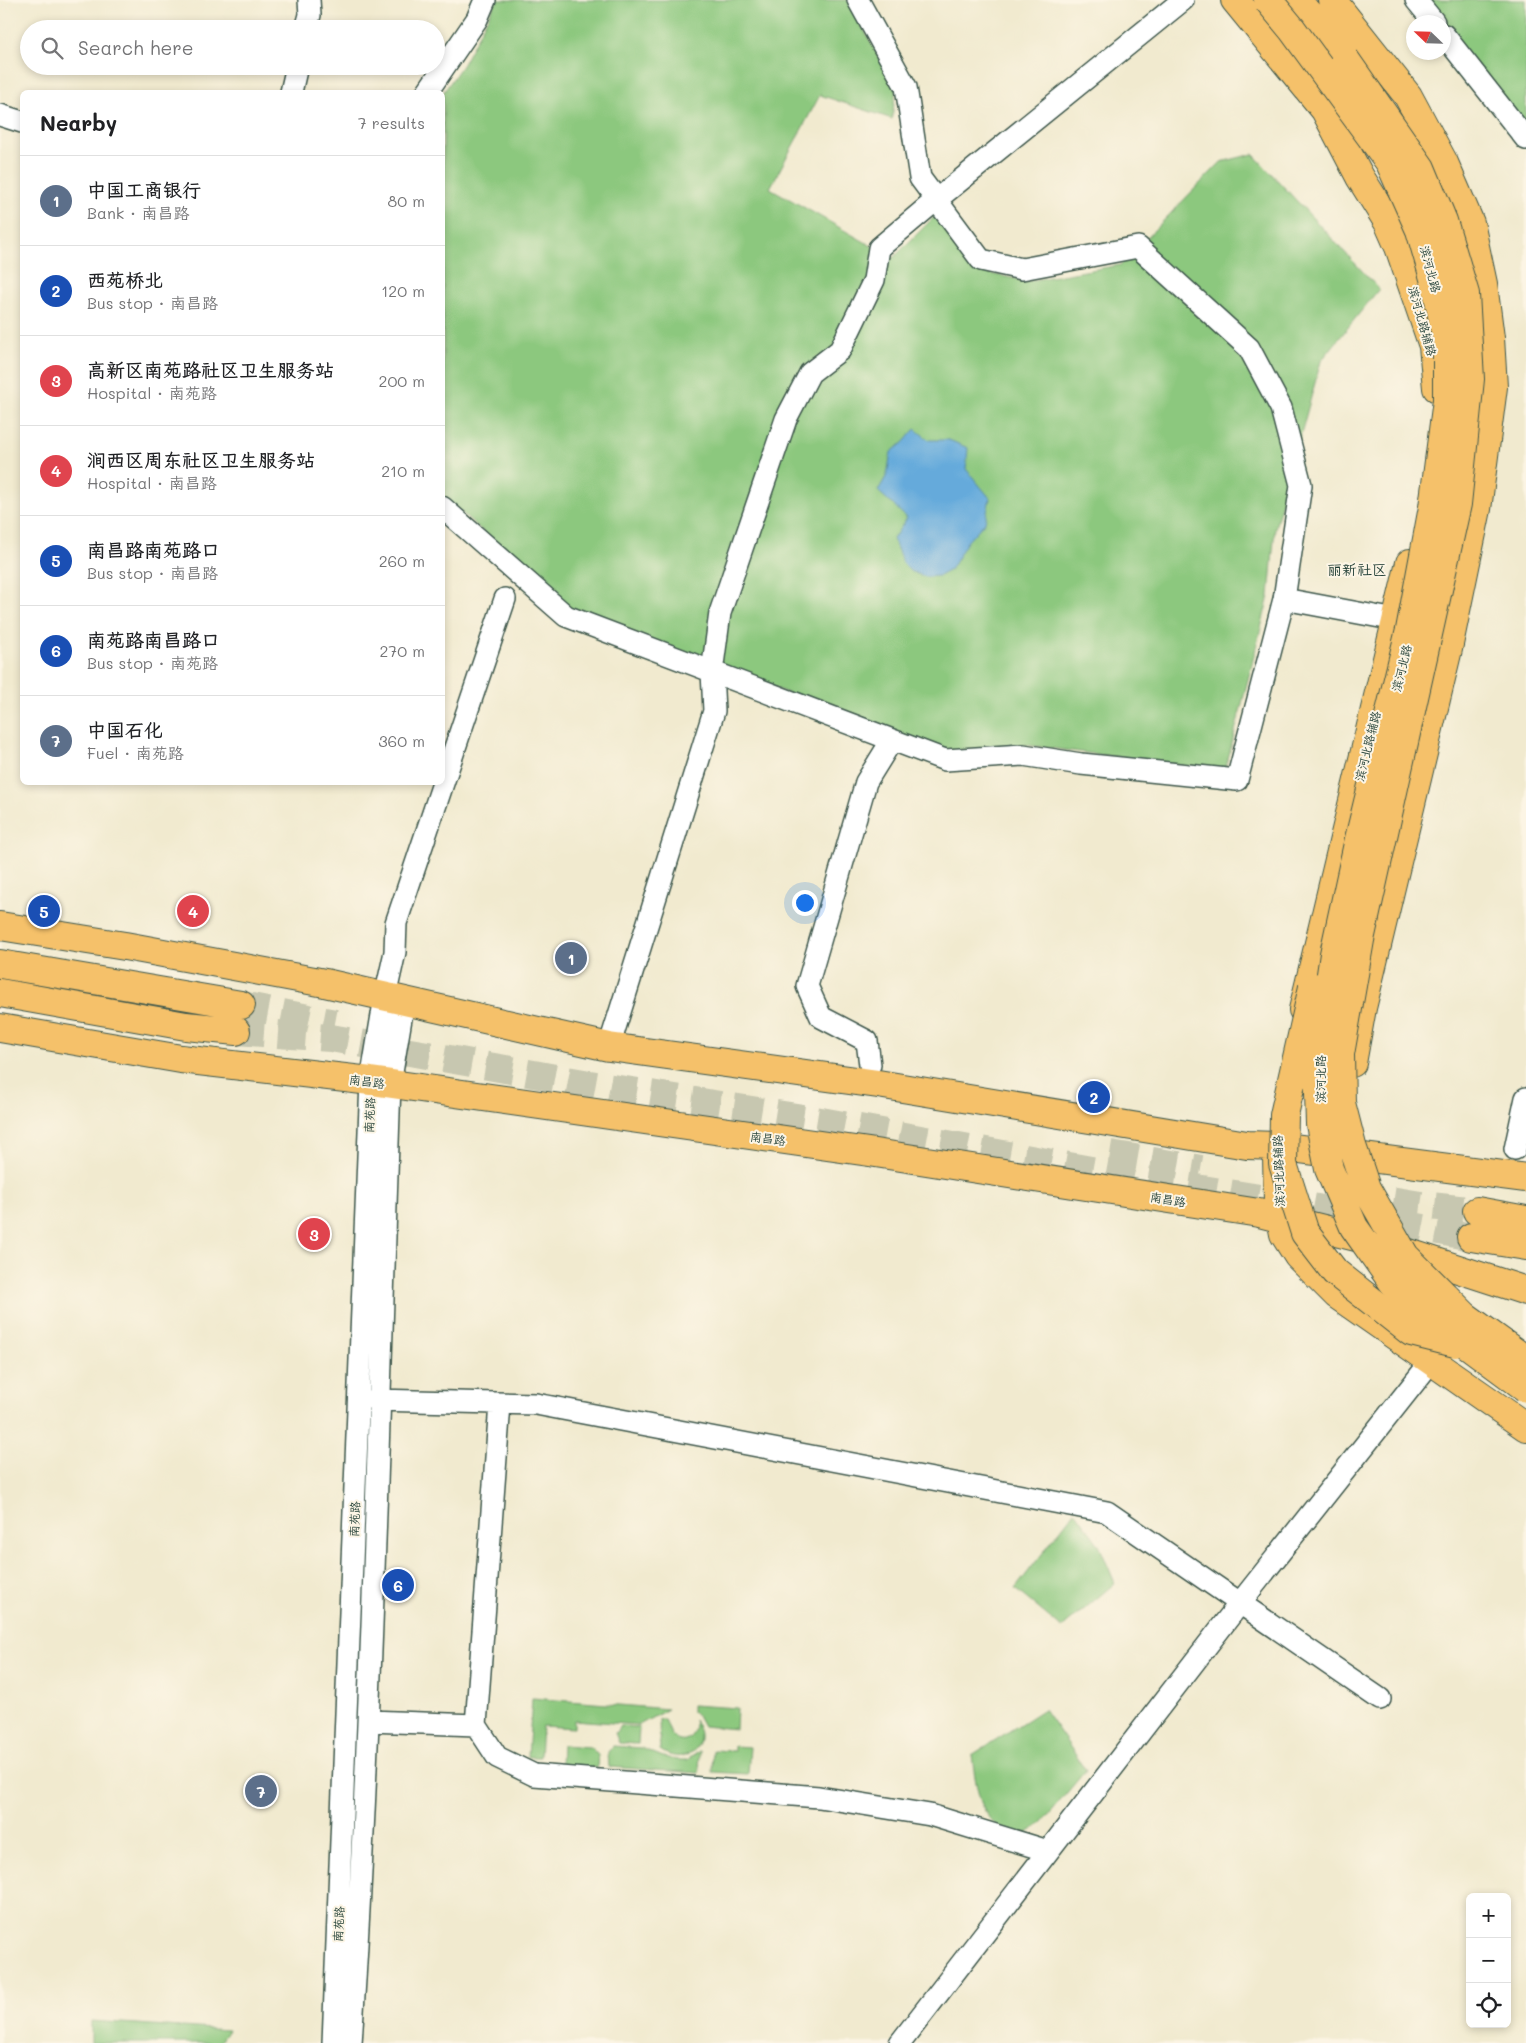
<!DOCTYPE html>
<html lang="en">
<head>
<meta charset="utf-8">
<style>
  :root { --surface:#fff; --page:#f6f6f6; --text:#202124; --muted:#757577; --line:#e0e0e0; --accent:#2563eb }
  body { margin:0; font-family:Mali,"LXGW WenKai TC",sans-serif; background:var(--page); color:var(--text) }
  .controls { position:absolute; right:15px; bottom:15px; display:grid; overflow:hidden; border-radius:8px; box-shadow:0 2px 8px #0003 }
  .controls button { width:45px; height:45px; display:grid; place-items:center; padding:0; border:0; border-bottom:1px solid var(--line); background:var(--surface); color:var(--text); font:25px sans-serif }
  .compass { position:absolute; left:1406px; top:15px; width:45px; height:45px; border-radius:50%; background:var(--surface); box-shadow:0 2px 8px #0003; rotate:293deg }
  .you { position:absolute; left:804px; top:902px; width:18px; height:18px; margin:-12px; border:4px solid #fff; border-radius:50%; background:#1a73e8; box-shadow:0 0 0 8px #1a73e833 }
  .badge { display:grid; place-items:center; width:32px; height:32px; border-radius:50%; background:var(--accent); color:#fff; font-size:16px; font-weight:700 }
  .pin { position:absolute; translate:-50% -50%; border:2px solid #fff; box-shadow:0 1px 5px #0006 }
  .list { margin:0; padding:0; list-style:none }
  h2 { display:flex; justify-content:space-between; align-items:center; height:65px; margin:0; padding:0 20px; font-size:21px }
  h2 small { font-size:16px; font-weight:400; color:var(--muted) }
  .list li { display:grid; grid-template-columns:32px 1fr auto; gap:15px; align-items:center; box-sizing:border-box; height:90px; padding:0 20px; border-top:1px solid var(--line) }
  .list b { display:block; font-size:19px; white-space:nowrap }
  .list p { margin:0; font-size:16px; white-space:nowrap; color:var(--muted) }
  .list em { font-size:16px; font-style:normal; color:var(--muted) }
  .icon { flex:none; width:28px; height:28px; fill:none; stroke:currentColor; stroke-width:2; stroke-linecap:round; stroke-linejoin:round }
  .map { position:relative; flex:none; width:1526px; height:2043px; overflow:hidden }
  .search { position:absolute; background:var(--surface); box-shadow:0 2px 8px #0003; left:20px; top:20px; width:425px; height:55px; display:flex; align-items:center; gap:12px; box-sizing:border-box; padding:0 18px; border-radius:28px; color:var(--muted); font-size:19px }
  .panel { position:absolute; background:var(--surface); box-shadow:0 2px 8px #0003; left:20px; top:90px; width:425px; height:695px; border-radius:8px }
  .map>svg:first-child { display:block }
  .green { fill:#8cc87e; stroke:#568259 }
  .water { fill:#65aadb; stroke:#427488 }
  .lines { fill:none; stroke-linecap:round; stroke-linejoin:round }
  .highway-tunnel { stroke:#c7c7b0; stroke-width:28; stroke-dasharray:28 14; stroke-linecap:butt }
  .minor-casing { stroke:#3e574b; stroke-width:24 }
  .major-casing { stroke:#3e574b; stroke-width:30 }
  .highway-casing { stroke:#3e574b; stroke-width:30 }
  .minor { stroke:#fff; stroke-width:21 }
  .major { stroke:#f5c16b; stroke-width:28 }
  .highway { stroke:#f5c16b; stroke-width:28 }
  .major-bridge-casing { stroke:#3e574b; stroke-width:30; stroke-linecap:butt }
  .major-bridge { stroke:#f5c16b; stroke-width:28 }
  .labels { text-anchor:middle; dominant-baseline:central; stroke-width:4; stroke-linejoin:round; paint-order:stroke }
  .street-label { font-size:12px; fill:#1f3d34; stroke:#fcf5e5 }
  .quarter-label { font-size:15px; fill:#1f3d34; stroke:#fcf5e5 }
</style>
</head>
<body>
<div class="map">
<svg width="1526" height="2043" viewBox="0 0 1526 2043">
  <rect width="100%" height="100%" fill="#fcf5e5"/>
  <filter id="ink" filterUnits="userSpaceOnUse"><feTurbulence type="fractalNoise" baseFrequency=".02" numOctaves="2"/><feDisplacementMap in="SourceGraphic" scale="10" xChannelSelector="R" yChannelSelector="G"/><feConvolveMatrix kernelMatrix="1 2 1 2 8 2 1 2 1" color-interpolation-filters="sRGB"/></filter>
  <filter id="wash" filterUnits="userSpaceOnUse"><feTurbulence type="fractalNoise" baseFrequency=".0096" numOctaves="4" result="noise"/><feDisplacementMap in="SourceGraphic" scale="20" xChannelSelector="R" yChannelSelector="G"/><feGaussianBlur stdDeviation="1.12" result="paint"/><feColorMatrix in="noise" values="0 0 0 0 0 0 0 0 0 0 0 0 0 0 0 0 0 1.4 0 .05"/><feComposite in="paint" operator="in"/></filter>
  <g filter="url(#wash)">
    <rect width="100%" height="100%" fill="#f1eacf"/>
    <path class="green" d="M497 0H848L896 89 892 119 820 95 770 188 893 258 936 215 977 271 1027 281 1120 265 1221 162 1253 154 1379 289 1321 361 1275 528 1269 596 1225 771 1026 745 941 752 571 610 443 496V93L463 64Z
      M1416 0H1526V139Z
      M1075 1511 1099 1545 1115 1583 1062 1628 1015 1589Z
      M532 1698 668 1709 639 1725 574 1720V1728L542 1726 540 1757H528Z
      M692 1705 737 1708 736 1729 703 1726 697 1715 692 1712Z
      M1044 1709 1086 1770 1041 1824 1027 1833C1019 1832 1010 1832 1003 1829 978 1819 975 1777 972 1755Z
      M659 1719H664C669 1725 668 1733 674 1737 687 1747 698 1732 694 1720 713 1745 684 1768 660 1750Z
      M621 1726 639 1727 638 1744 619 1743 615 1733Z
      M562 1745 590 1747 598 1755 597 1768 561 1766Z
      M613 1746 641 1748 663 1757 677 1760H687L700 1751 699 1773 609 1767 608 1752Z
      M734 1746 750 1747 748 1774 712 1772 713 1750 734 1751Z
      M91 2021 228 2030 219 2043H91Z"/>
    <path class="water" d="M915 429 929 440H949L968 448 966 469 990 498 985 522 967 542 950 570 939 576 925 577 910 571 903 563 893 539 907 518 878 491 887 475 891 452 903 443Z"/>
  </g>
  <g filter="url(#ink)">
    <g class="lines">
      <path class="highway-tunnel" d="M241 1005 335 1023
        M236 1031 331 1038 612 1088 821 1121 1151 1181 1285 1202 1471 1237
        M1110 1154 1201 1169
        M1352 1194 1421 1205 1477 1211"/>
      <defs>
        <path id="minor" d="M1416 0 1434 22
          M306 29 310 15 309 0
          M1444 35 1526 139
          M291 92 297 66
          M427 92 477 19 485 0
          M0 115 22 122
          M442 507 566 616 945 760 1023 755 1081 764 1237 780 1284 599 1301 485 1281 408 1249 348 1138 247 1022 269 981 260 920 178 906 87 858 0
          M1284 599 1412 623
          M609 1047 714 711 712 672 720 613 786 419 810 373 840 350 874 280 879 248 936 200 1183 0
          M870 1065 867 1041 821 1017 807 986 866 782 892 740
          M1515 1149 1526 1098
          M375 1400 536 1404 1107 1512 1380 1699
          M500 1404 476 1725 497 1757 534 1775 819 1797 930 1815 1048 1851
          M369 1721 476 1725
          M333 2043 371 1081 385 997 395 952 396 923 505 599
          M351 2043C372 1724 379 1404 390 1084L404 1001
          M900 2043 1240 1603 1441 1349"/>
        <path id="major" d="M1235 0 1325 110 1360 177 1388 222 1399 247 1433 346 1437 388
          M1297 0 1345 59
          M1332 0 1408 96 1444 163 1470 223 1483 284 1490 338 1493 387 1477 509 1448 649 1362 1008 1352 1063
          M0 926 125 946 325 983 609 1047 878 1084 1247 1145 1277 1146 1526 1178
          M1303 1010 1410 563
          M0 1028 181 1059 371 1081 869 1152 1259 1213 1372 1241 1526 1291
          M1277 1155 1278 1203 1284 1234 1298 1256 1337 1295 1526 1427"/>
        <path id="highway" d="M0 964 241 1005
          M0 993 186 1026 236 1031
          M1477 1211 1526 1220
          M1471 1237 1526 1246"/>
      </defs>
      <use href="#minor" class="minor-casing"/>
      <use href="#major" class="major-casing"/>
      <use href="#highway" class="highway-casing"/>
      <use href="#minor" class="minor"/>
      <use href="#major" class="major"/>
      <use href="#highway" class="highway"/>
      <defs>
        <path id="major-bridge" d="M1268 0 1292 29 1390 163 1420 230 1436 285 1447 341V400L1433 507 1410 630 1359 839 1334 954 1318 1061 1320 1124 1329 1169 1354 1227 1392 1281 1426 1314 1526 1388
          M1345 59 1421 168 1443 221 1465 294 1470 379 1457 504 1360 940 1340 1054 1341 1103 1352 1146 1366 1188 1405 1256 1465 1316 1526 1360
          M1313 987 1284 1115 1283 1164 1305 1233 1335 1272 1411 1332 1455 1343"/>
      </defs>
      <use href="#major-bridge" class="major-bridge-casing"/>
      <use href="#major-bridge" class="major-bridge"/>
    </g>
  </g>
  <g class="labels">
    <g class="street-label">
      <text transform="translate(1431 269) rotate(75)">滨河北路</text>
      <text transform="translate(1423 321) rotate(74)">滨河北路辅路</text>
      <text transform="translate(1401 668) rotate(-76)">滨河北路</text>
      <text transform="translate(1367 746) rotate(-76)">滨河北路辅路</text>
      <text transform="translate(1320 1079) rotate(-90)">滨河北路</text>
      <text transform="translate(367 1081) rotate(8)">南昌路</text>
      <text transform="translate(369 1115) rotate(-88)">南苑路</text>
      <text transform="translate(768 1138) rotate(8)">南昌路</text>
      <text transform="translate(1278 1171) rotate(-92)">滨河北路辅路</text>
      <text transform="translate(1168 1199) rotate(9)">南昌路</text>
      <text transform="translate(354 1519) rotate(-88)">南苑路</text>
      <text transform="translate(338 1924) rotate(-87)">南苑路</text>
    </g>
    <g class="quarter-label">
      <text x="1357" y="569">丽新社区</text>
    </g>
  </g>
</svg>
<div class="controls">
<button>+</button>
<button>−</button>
<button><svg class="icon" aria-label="locate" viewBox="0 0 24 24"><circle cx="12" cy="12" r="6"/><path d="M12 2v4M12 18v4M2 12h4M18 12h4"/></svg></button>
</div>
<svg class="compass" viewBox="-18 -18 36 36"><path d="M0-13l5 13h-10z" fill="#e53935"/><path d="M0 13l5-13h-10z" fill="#757577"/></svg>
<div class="you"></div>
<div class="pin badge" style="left:571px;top:958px;background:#5c6f8a">1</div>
<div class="pin badge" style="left:1094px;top:1097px;background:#1a4fb4">2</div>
<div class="pin badge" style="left:314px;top:1234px;background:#e0444e">3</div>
<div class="pin badge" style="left:193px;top:911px;background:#e0444e">4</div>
<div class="pin badge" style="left:44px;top:911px;background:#1a4fb4">5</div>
<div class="pin badge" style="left:398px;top:1585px;background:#1a4fb4">6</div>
<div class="pin badge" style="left:261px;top:1791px;background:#5c6f8a">7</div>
<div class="search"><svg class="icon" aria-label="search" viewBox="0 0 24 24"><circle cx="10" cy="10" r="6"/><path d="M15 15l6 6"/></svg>Search here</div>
<section class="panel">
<h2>Nearby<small>7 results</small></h2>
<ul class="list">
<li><span class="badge" style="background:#5c6f8a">1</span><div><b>中国工商银行</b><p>Bank · 南昌路</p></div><em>80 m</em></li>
<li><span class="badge" style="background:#1a4fb4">2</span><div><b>西苑桥北</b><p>Bus stop · 南昌路</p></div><em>120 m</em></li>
<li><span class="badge" style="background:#e0444e">3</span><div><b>高新区南苑路社区卫生服务站</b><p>Hospital · 南苑路</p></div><em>200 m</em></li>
<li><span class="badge" style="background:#e0444e">4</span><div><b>涧西区周东社区卫生服务站</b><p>Hospital · 南昌路</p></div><em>210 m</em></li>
<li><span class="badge" style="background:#1a4fb4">5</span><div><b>南昌路南苑路口</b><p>Bus stop · 南昌路</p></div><em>260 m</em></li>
<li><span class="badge" style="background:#1a4fb4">6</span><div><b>南苑路南昌路口</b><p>Bus stop · 南苑路</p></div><em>270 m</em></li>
<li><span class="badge" style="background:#5c6f8a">7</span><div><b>中国石化</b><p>Fuel · 南苑路</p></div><em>360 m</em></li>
</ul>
</section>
</div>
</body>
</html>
